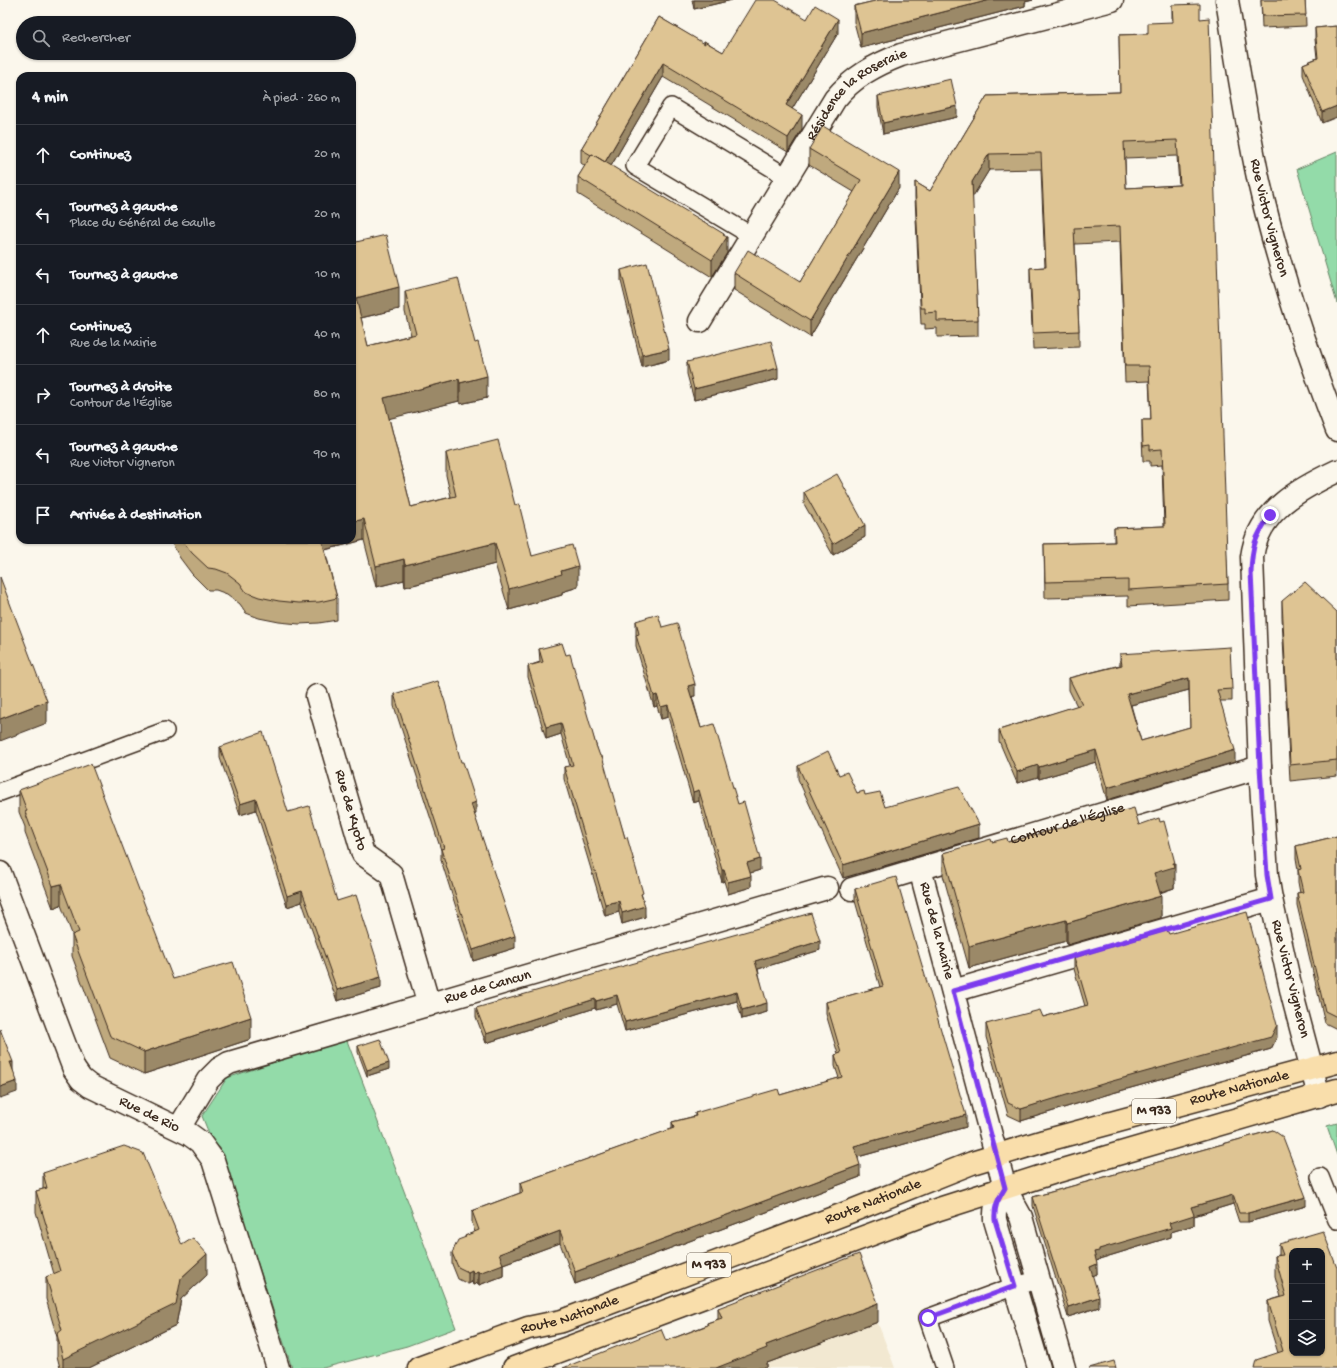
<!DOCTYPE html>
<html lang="fr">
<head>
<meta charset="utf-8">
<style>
  :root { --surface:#171b24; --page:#20242c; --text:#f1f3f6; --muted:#9ea1a6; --line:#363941 }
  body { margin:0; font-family:"Gochi Hand",sans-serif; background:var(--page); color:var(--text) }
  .controls { position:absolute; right:12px; bottom:12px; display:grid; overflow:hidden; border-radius:8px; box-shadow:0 1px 3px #0004 }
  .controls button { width:36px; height:36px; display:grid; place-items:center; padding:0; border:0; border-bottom:1px solid var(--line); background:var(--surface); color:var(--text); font:20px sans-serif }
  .stop { position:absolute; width:12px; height:12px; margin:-9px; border:3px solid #7c3aed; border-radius:50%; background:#fff }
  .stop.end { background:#7c3aed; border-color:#fff; box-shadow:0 1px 4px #0008 }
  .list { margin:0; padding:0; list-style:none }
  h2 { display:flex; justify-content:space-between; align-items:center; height:52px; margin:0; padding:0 16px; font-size:17px }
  h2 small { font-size:13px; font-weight:400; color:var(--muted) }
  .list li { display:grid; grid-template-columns:26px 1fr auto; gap:12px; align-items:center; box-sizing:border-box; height:60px; padding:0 16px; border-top:1px solid var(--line) }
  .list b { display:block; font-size:15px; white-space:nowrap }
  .list p { margin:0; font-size:13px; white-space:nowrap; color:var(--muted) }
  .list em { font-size:13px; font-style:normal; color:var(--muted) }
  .icon { flex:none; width:22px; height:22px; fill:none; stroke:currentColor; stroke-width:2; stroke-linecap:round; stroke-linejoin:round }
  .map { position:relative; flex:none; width:1337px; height:1368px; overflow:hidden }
  .search { position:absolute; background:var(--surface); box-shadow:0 1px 3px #0004; left:16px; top:16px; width:340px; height:44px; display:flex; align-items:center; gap:10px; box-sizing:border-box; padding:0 14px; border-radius:22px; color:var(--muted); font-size:15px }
  .panel { position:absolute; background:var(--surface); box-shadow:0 1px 3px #0004; left:16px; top:72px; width:340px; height:472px; border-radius:12px }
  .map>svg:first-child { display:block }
  .built { fill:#f2e8d1 }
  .green { fill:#93dba9; stroke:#678264 }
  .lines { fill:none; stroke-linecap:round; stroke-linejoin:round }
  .lane-casing { stroke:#3b2a1e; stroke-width:20 }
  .street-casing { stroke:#3b2a1e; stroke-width:25 }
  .primary-casing { stroke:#3b2a1e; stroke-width:25 }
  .lane { stroke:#fbf7ec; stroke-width:17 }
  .street { stroke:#fbf7ec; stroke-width:22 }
  .primary { stroke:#f9deab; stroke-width:22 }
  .wall { fill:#bfa97e; stroke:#3b2a1e; fill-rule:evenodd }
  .shaded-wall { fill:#9b8967; stroke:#3b2a1e }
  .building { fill:#dec493; stroke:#3b2a1e; fill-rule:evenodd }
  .route { stroke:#7c3aed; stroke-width:5 }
  .labels { text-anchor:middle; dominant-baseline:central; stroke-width:3.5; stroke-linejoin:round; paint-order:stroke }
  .shield { fill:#fbf7ec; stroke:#75685c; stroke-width:1 }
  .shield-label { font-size:14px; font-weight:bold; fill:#3b2a1e }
  .street-label { font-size:15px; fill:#3b2a1e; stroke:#fbf7ec }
</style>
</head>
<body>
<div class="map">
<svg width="1337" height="1368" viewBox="0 0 1337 1368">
  <rect width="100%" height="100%" fill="#fbf7ec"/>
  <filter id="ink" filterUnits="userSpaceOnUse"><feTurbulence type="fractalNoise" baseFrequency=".025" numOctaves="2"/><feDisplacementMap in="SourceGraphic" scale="8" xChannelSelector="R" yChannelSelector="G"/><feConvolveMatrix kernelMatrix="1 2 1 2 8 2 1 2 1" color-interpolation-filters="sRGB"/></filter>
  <g filter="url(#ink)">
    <path class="built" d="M859 1273 895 1368H767L766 1364Z"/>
    <path class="green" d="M1337 152V303L1297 169Z
      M346 1038 456 1328 407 1346 323 1368H292L220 1148 212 1141 202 1116 227 1078Z
      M1337 1123V1155L1327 1126Z"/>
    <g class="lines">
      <defs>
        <path id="lane" d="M752 236 635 166 671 107 787 177
          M0 792 165 731
          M1320 1177 1337 1220
          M945 1368 928 1318 1015 1286 1038 1280"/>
        <g id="street">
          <path id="s1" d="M1227 0C1237 61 1246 122 1259 182 1278 266 1306 349 1337 430"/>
          <path id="s2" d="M700 321 835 99C853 77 875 65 901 55L1112 0"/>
          <path id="s3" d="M317 696 363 854 391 874 429 1005"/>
          <path id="s4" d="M920 869 1005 1188 1021 1217 1064 1368"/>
          <path id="s5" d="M0 873 74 1069 81 1079 90 1086 189 1134 200 1142 213 1160 278 1368"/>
          <path id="s6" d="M852 889 1260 767"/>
          <path d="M953 991 1271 899"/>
          <path d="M1319 1096 1293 998 1271 899 1267 875 1260 767 1252 557C1258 511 1299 489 1337 471"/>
          <path id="s7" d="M179 1128 208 1080 219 1069 229 1063 827 888"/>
          <path d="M1005 1188C998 1200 994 1205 995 1220L1039 1368"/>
        </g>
        <g id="primary">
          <path id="s8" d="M419 1368 528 1328 562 1321 849 1212 972 1163 1044 1141 1337 1062"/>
          <path d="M514 1368 939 1209 1052 1173 1337 1090"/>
        </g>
      </defs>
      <use href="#lane" class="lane-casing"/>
      <use href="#street" class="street-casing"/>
      <use href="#primary" class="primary-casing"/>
      <use href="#lane" class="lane"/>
      <use href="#street" class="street"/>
      <use href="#primary" class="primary"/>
    </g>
    <path class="wall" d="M692 0H732L694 9Z
      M879 0H1033L1025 2V6L861 48 854 22V6Z
      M1261 0H1305L1306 26 1262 28Z
      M1172 5 1200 19 1228 584V600L1128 606V596L1045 598 1044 544 1114 542V528L1164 526 1162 465 1150 466V461H1143L1142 436V420H1151L1149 381 1125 382 1120 242 1075 244 1079 331V347L1033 349 1030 284V268L1045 267 1041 169 989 170 972 197 978 320V336L937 337V328L925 329V324H921L915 197V182L930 191 987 96 1120 92 1119 35 1148 34 1172 22ZM1177 156 1179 185 1126 188 1125 158Z
      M659 17 704 44V41L723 52 807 19 838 33 792 109 802 129 788 152 663 77 611 166 724 235 727 253 712 277 578 194V177L585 166 581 163V149Z
      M1337 26 1322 123 1303 75V64L1317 58 1315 39V28Z
      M878 96 957 117 883 134 878 107Z
      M809 149 899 188 810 337 734 290V273L800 282 854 192 809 165Z
      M352 243 399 309 361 318 368 346 411 335 405 312V291L487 398 460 404 459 401 389 418 411 507 451 497 446 475V453L515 505 532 556 578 587 562 592V595L509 610 495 564 405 587 404 580 376 587 364 540 325 550 337 598V620L319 623 299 624 279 622 259 618 246 613 240 604 227 594 216 590H208L192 574 180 558 170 540H352Z
      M621 270 669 360 642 367 621 281Z
      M687 362 778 379 694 400 687 374Z
      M804 492 865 537 833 555 804 504Z
      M1282 601 1337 612V776L1290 781 1282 617Z
      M636 621 662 627 695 696H692L701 728 738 804 760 870 750 873 751 887 728 894 724 881 722 882 699 801 693 803 668 717 661 719 657 706 654 707 636 646Z
      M539 649 566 655 596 745 625 838 643 900 645 917 622 924 619 912 605 916 564 779V767L570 766 561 734 546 739 528 677V666L540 662Z
      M1120 654 1232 689V701H1220L1235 762 1107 800 1096 762 1039 779 1038 777 1017 783 999 741V730L1077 706 1069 690V678L1120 665ZM1189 690 1190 727 1141 741 1131 705Z
      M394 694 461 762 476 814H474L515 948 473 961 441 860V850L394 706Z
      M220 747 288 812 337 901 381 988 337 1001 302 902 287 907 256 810 240 815 220 758Z
      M798 766 839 775 857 793 865 795 885 807 979 838 843 878 798 779Z
      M19 790 173 979 251 1039 144 1074 110 1058 72 956V934L61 905 53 908 25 833V827L19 812Z
      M1139 825 1175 884 1174 885V888L1160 893 1161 918 1067 945 1066 941 969 968 943 875V853L992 842H1008Z
      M1337 836V1029L1325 1023 1297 905V893H1300L1298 882V870L1296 858V846Z
      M855 889 966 1127 858 1157 860 1177 575 1284 560 1243 503 1264V1276L479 1285 478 1283 473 1285 472 1282 468 1284 458 1279 452 1264V1253L465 1238V1236L475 1232 472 1223V1211L520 1193V1183L672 1129V1122L695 1116V1113L780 1095 839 1078 835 1066V1055L838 1054 826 1014V1002L880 987 855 901Z
      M1169 934 1277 1037 1271 1049 1109 1094 1021 1121 1008 1115 986 1037V1024L1043 1017 1085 1006 1074 969V957Z
      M820 950 758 969 767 1012 742 1019 737 1001 625 1031 617 1004 596 1010 595 1008 486 1043 476 1017V1008Z
      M358 1046 389 1069 367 1076 358 1052Z
      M1273 1130 1306 1206 1248 1222H1239L1233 1204 1194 1216V1225L1171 1232V1237L1099 1259V1260L1096 1261 1097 1274 1092 1276 1099 1307 1068 1317 1033 1206V1197Z
      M43 1173 182 1245 207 1275 181 1299 176 1325 89 1368H60L57 1356V1337L46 1299V1277L54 1274 36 1212V1191L43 1189Z
      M1279 1244 1337 1368 1278 1353 1268 1321V1301L1281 1297 1275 1276V1256L1279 1255Z
      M718 1308 878 1322 767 1363V1367L666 1341 707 1325V1323L718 1319Z"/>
    <path class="shaded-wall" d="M694 0H732L694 9Z
      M990 0H1033L1025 2V6L861 48V33Z
      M838 19V33L786 119V105Z
      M663 63V77L604 178V164Z
      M957 106V117L883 134V123Z
      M1337 106V117L1322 123V112Z
      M802 115V129L788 152V138Z
      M989 154V170L972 198V182Z
      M899 172V188L810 337V321Z
      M724 234V241L727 237V253L712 277V260Z
      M399 287V309L356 319V298Z
      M669 349V360L642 367V355Z
      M778 368V379L694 400V389Z
      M487 376V398L460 404V383Z
      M459 379V401L384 420V398Z
      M364 519V540L320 551V540H352V522Z
      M865 525V537L833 555V544Z
      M495 543V564L405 587V565Z
      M404 559V580L376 587V566Z
      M578 566V587L562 592V595L509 610V589L561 571Z
      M1189 678V690L1127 706V694Z
      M695 684V696L688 697V686Z
      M657 695V706L654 707V696Z
      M47 701V723L0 741V719Z
      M668 705V717L661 719V707Z
      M561 723V734L546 739V727Z
      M1096 750V762L1039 779V767Z
      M1235 750V762L1107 800V788Z
      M1038 765V777L1017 783V772Z
      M699 790V801L693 803V792Z
      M256 799V810L240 815V804Z
      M476 802V814L471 815V804Z
      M979 824V838L843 878V865Z
      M760 859V870L747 874V863Z
      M1173 863H1175V884L1174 885V888L1154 894V873Z
      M722 870H724V881L722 882Z
      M751 876V887L728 894V882Z
      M61 884V905L53 908V886Z
      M302 891V902L287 907V896Z
      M1161 896V918L1067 945V923Z
      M619 901V912L605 916V904Z
      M645 906V917L622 924V913Z
      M1066 920V941L969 968V946Z
      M515 936V948L473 961V950Z
      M820 941V950L755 970V961Z
      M381 977V988L337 1001V990Z
      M737 992V1001L625 1031V1022Z
      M617 995V1004L596 1010V1001Z
      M595 999V1008L486 1043V1034Z
      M767 1003V1012L742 1019V1010Z
      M251 1017V1039L144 1074V1052Z
      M1277 1025V1037L1271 1049 1109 1094 1021 1121V1109Z
      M10 1062H13V1073Z
      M389 1063V1069L367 1076V1070Z
      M17 1081V1092L0 1098V1087Z
      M966 1115V1127L854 1158V1146Z
      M860 1165V1177L575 1284V1272Z
      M1233 1195V1204L1194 1216V1225L1171 1232V1237L1099 1259V1260L1094 1262V1252L1099 1249 1169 1223 1191 1207Z
      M1306 1197V1206L1248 1222V1213Z
      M560 1231V1243L503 1264V1276L479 1285V1273L499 1254Z
      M207 1254V1275L181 1299 176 1325 89 1368H63V1359L181 1278Z
      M1097 1264V1274L1090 1277V1267Z
      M472 1270V1282L468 1284V1272Z
      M478 1271V1283L473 1285V1273Z
      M1099 1297V1307L1068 1317V1307Z
      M878 1303V1322L767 1363V1367L766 1368H716L766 1345Z"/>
    <path class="building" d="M755 0H775L807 19 815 5 838 19 786 105 802 115 788 138 663 63 605 162 592 154 591 155 581 149 659 17 705 44 704 41 723 52Z
      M879 0H990L861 33 854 6Z
      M1261 0H1305L1306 15 1262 16Z
      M1200 4V19L1209 18 1228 584 1128 590V580L1045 582 1044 544 1115 542 1114 528 1165 526 1162 449 1150 450V445L1143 446 1142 420H1151L1149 366H1125L1120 226 1074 228 1079 331 1033 333 1030 268 1046 267 1041 153 989 154 972 182 978 320 937 321V312L925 313V308H921L915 182 930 191 987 96 1120 92 1119 35 1148 34V23L1173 22 1172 5ZM1177 140 1180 185 1126 188 1124 142Z
      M1337 26V106L1322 112 1303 64 1318 58 1315 28Z
      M951 79 957 106 883 123 878 96Z
      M823 126 899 172 810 321 734 273 748 250 800 282 861 180 809 149Z
      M592 154 724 234 723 235 727 237 712 260 578 177Z
      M386 235 399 287 356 298 368 346 416 334 405 291 458 278 475 343 478 342 487 376 460 383 459 379 384 398 411 507 456 496 446 453 498 440 515 505 519 504 532 556 572 545 578 566 561 571 562 574 509 589 495 543 405 565 404 559 376 566 364 519 352 522V243Z
      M647 263 669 349 642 355 621 270Z
      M771 341 778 368 694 389 687 362Z
      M837 474 865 525 833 544 804 492Z
      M182 540H322L337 598 319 602 299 603 279 601 259 597 246 592 240 583 227 573 216 569 208 568 192 553Z
      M0 577 47 701 0 719Z
      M1305 582 1337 612V760L1290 765 1282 601Z
      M658 614 662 627 677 623 695 684 688 686 701 728 714 724 738 804 744 802 760 859 747 863 751 876 728 882 724 870H722L699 790 693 792 668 705 661 707 657 695 654 696 636 635 639 634 636 621Z
      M562 643 566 655 570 654 596 745 600 756H602L625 838 627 837 643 893 641 894 645 906 622 913 619 901 605 904 564 767 573 765 561 723 546 727 528 666 543 662 539 649Z
      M1230 647 1232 689 1217 690 1235 750 1107 788 1096 750 1039 767 1038 765 1017 772 999 730 1082 704 1069 678 1122 665 1120 654ZM1189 678 1190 727 1141 741 1127 694Z
      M438 681 445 702 461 762H463L476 802 471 804 515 936 473 950 441 849 444 848 394 694Z
      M263 732 288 812 309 806 337 901 356 895 376 958 381 977 337 990 302 891 287 896 256 799 240 804 220 747Z
      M828 751 839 775 847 772 857 793 864 791 865 795 880 792 885 807 959 787 979 824 843 865 798 766Z
      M91 764 173 979 233 962 251 1017 144 1052 110 1036 72 935 79 932 61 884 53 886 25 812 27 811 19 790Z
      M1134 808 1139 825 1159 818 1160 822 1164 821 1175 863H1173L1174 867 1154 873 1161 896 1067 923 1066 920 969 946 943 853 991 839 992 842 1007 838 1008 842Z
      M1337 836V1017L1325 1011 1297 893 1303 892 1298 870 1301 869 1296 846Z
      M896 877 966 1115 854 1146 860 1165 575 1272 560 1231 499 1254 503 1264 479 1273 478 1271 473 1273 472 1270 468 1272 458 1267 452 1253 458 1240 466 1237 465 1236 479 1230 472 1211 523 1192 520 1183 674 1128 672 1122 696 1116 695 1113 778 1089 780 1095 842 1077 835 1055 841 1053 826 1002 883 986 855 889Z
      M1247 912 1277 1025 1271 1037 1109 1082 1021 1109 1008 1103 986 1024 1040 1010 1043 1017 1088 1005 1074 957 1167 930 1169 934Z
      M811 913 820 941 755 961 767 1003 742 1010 737 992 625 1022 617 995 596 1001 595 999 486 1034 476 1008Z
      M0 1029 13 1062H10L17 1081 0 1087Z
      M380 1039 389 1063 367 1070 358 1046Z
      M1273 1130 1283 1137 1306 1197 1248 1213H1239L1233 1195 1191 1207 1194 1215 1169 1223 1171 1228 1099 1249V1251L1094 1252 1097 1264 1090 1267 1099 1297 1068 1307 1033 1197Z
      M124 1146 143 1153 182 1245 193 1238 207 1254 181 1278 176 1304 63 1359 57 1334 62 1330 46 1277 60 1271 36 1191 47 1188 43 1173Z
      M1323 1231 1337 1268V1368H1254L1256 1360 1283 1351 1268 1301 1286 1296 1275 1256 1283 1255 1279 1244ZM1292 1251H1322V1353H1292Z
      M859 1254 878 1303 766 1345 767 1348 716 1368H563L661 1329 666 1341 708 1325 707 1323 722 1318 718 1308Z
      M1114 1361 1116 1368H1089Z"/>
  </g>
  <g class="lines" filter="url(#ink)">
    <path class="route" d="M928 1318 1015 1286 995 1220C994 1205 998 1200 1005 1188L953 991 1271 899 1267 875 1260 767 1251 572C1252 545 1255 538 1270 515"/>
  </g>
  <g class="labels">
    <g class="shield">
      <rect x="1132" y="1099" width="44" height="24" rx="3"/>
      <rect x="687" y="1253" width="44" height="24" rx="3"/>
    </g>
    <g class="shield-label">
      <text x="1154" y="1111">M 933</text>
      <text x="709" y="1265">M 933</text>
    </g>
    <g class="street-label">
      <text stroke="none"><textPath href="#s2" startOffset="279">Résidence la Roseraie</textPath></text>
      <text stroke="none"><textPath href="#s1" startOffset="222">Rue Victor Vigneron</textPath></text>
      <text stroke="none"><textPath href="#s3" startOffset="119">Rue de Kyoto</textPath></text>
      <text stroke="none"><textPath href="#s6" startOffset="225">Contour de l'Église</textPath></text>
      <text stroke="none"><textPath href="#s4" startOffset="64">Rue de la Mairie</textPath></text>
      <text transform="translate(1290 979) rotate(76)">Rue Victor Vigneron</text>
      <text stroke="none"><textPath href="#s7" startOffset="353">Rue de Cancun</textPath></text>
      <text stroke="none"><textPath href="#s8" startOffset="868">Route Nationale</textPath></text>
      <text stroke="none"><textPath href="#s5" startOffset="299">Rue de Rio</textPath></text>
      <text stroke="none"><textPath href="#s8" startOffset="484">Route Nationale</textPath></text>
      <text stroke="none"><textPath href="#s8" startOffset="160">Route Nationale</textPath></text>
    </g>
  </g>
</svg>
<div class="controls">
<button>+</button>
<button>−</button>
<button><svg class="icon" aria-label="layers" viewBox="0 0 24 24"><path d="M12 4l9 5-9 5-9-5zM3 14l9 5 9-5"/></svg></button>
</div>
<div class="stop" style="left:928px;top:1318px"></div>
<div class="stop end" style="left:1270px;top:515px"></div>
<div class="search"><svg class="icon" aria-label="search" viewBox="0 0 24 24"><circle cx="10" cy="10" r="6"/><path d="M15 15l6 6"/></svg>Rechercher</div>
<section class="panel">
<h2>4 min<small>À pied · 260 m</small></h2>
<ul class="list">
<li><svg class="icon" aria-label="ahead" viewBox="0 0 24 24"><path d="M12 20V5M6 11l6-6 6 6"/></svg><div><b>Continuez</b></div><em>20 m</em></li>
<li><svg class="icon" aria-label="left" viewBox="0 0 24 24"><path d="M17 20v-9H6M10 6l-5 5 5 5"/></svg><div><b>Tournez à gauche</b><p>Place du Général de Gaulle</p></div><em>20 m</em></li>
<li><svg class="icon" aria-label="left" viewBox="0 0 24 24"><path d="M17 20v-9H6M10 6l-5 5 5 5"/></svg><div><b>Tournez à gauche</b></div><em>10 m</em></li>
<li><svg class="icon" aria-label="ahead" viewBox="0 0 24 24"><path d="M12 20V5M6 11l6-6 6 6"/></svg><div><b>Continuez</b><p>Rue de la Mairie</p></div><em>40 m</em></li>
<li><svg class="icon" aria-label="right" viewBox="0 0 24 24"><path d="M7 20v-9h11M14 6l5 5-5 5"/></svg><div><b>Tournez à droite</b><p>Contour de l'Église</p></div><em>80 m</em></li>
<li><svg class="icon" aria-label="left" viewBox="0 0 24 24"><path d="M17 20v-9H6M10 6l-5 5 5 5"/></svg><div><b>Tournez à gauche</b><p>Rue Victor Vigneron</p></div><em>90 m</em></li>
<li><svg class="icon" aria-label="arrive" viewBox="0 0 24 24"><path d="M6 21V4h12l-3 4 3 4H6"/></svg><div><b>Arrivée à destination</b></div></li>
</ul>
</section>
</div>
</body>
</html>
